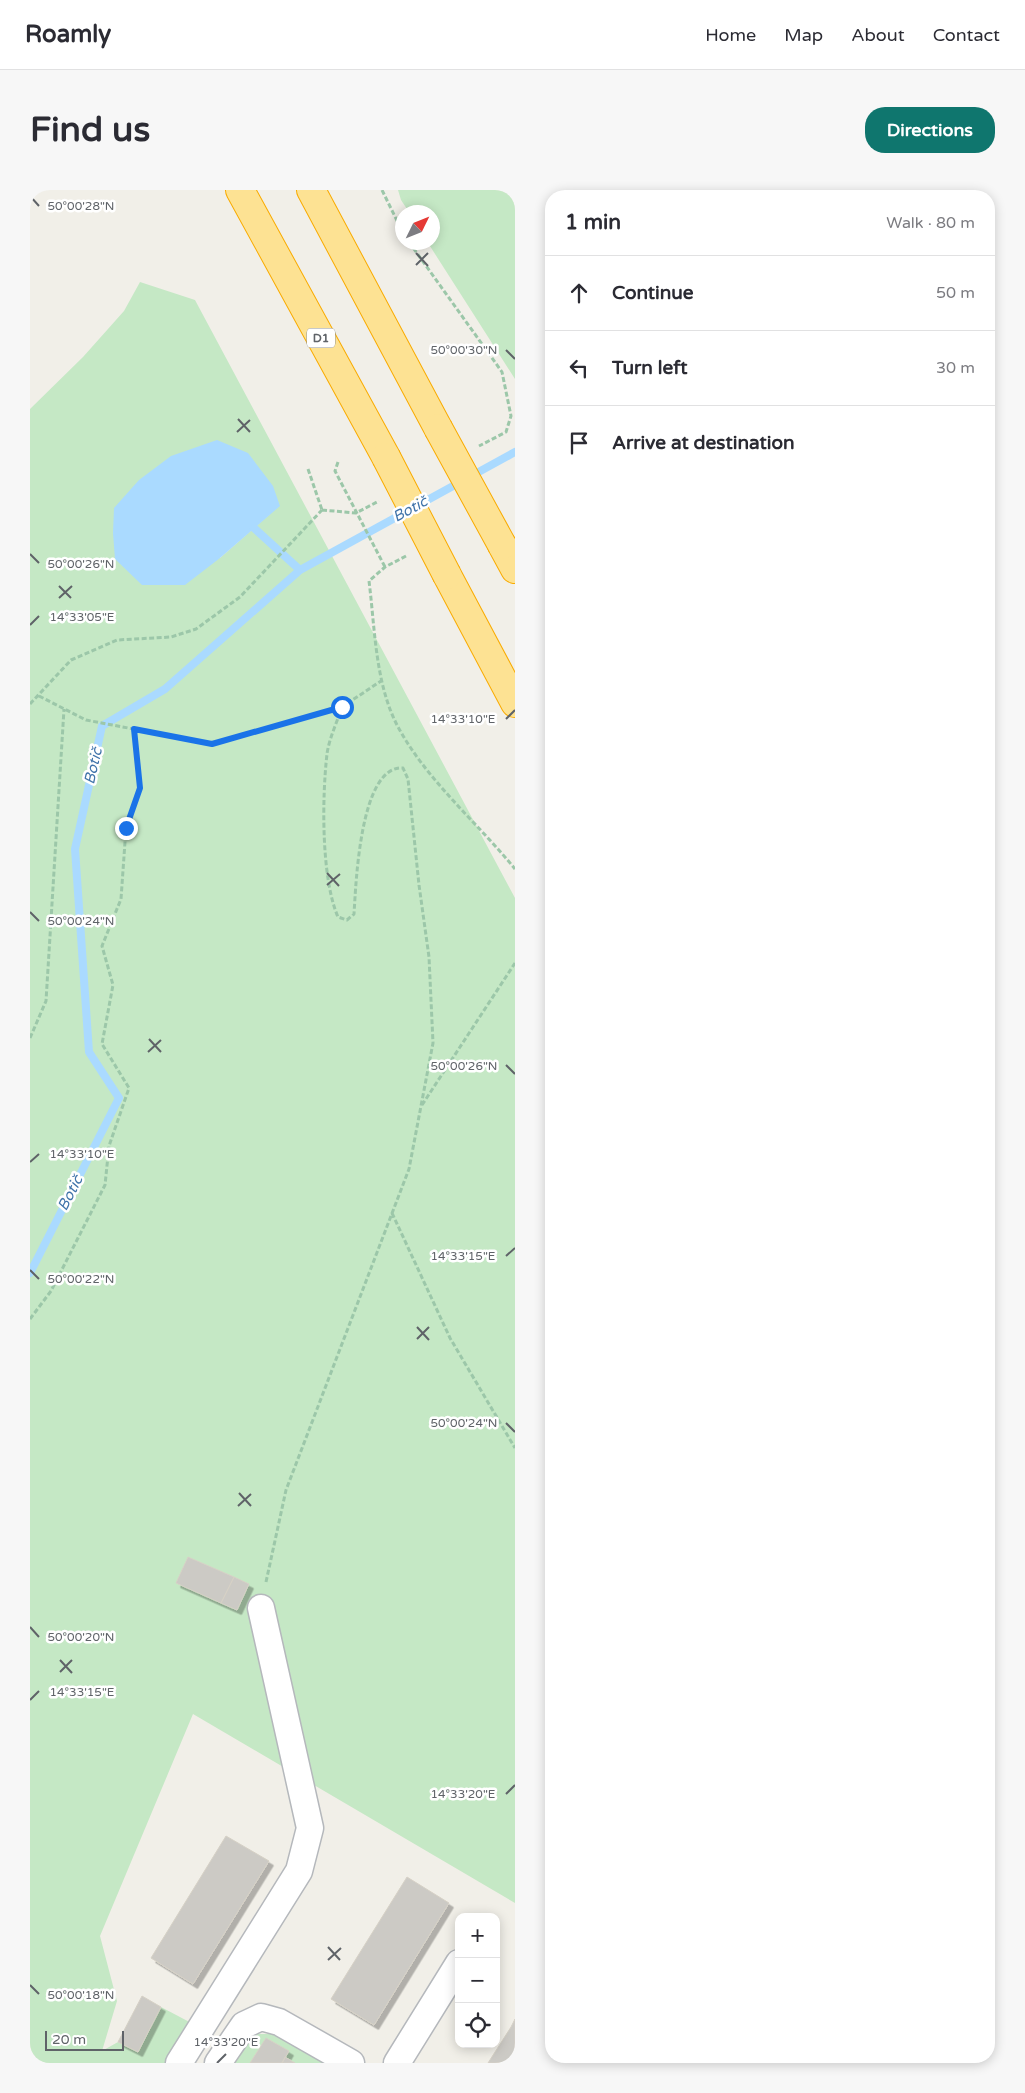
<!DOCTYPE html>
<html lang="en">
<head>
<meta charset="utf-8">
<style>
  :root { --surface:#fff; --page:#f7f7f7; --text:#2b2b33; --muted:#7c7c81; --line:#e1e1e2; --accent:#0f766e }
  body { margin:0; font-family:"Varela Round",sans-serif; background:var(--page); color:var(--text) }
  .controls { position:absolute; right:15px; bottom:15px; display:grid; overflow:hidden; border-radius:10px; box-shadow:0 2px 12px #0003 }
  .controls button { width:45px; height:45px; display:grid; place-items:center; padding:0; border:0; border-bottom:1px solid var(--line); background:var(--surface); color:var(--text); font:25px sans-serif }
  .compass { position:absolute; left:365px; top:15px; width:45px; height:45px; border-radius:50%; background:var(--surface); box-shadow:0 2px 12px #0003; rotate:47deg }
  .scale { position:absolute; left:15px; bottom:12px; width:79px; box-sizing:border-box; padding-left:5px; border:2px solid #5f6368; border-top:0; font-size:14px; line-height:18px; white-space:nowrap; color:#5f6368; -webkit-text-stroke:4px #fff; paint-order:stroke }
  .stop { position:absolute; width:15px; height:15px; margin:-11px; border:4px solid #1a73e8; border-radius:50%; background:#fff }
  .stop.end { background:#1a73e8; border-color:#fff; box-shadow:0 1px 5px #0008 }
  .list { margin:0; padding:0; list-style:none }
  h2 { display:flex; justify-content:space-between; align-items:center; height:65px; margin:0; padding:0 20px; font-size:21px }
  h2 small { font-size:16px; font-weight:400; color:var(--muted) }
  .list li { display:grid; grid-template-columns:32px 1fr auto; gap:15px; align-items:center; box-sizing:border-box; height:75px; padding:0 20px; border-top:1px solid var(--line) }
  .list b { display:block; font-size:19px; white-space:nowrap }
  .list em { font-size:16px; font-style:normal; color:var(--muted) }
  .icon { flex:none; width:28px; height:28px; fill:none; stroke:currentColor; stroke-width:2; stroke-linecap:round; stroke-linejoin:round }
  .map { position:relative; flex:none; width:485px; height:1873px; overflow:hidden; border-radius:20px }
  header { display:flex; align-items:center; gap:30px; box-sizing:border-box; height:70px; padding:0 25px; background:var(--surface); border-bottom:1px solid var(--line) }
  header strong { font-size:24px }
  nav { display:flex; gap:28px; margin-inline-start:auto; font-size:18px }
  .intro { display:flex; align-items:center; justify-content:space-between; box-sizing:border-box; height:120px; padding:0 30px }
  h1 { margin:0; font-size:35px }
  .button { padding:12px 22px; border-radius:20px; background:var(--accent); color:#fff; font-size:18px; font-weight:700 }
  main { display:flex; gap:30px; padding:0 30px }
  aside { flex:1; background:var(--surface); border-radius:20px; box-shadow:0 2px 12px #0003 }
  .map>svg:first-child { display:block }
  .green { fill:#c5e8c5; fill-rule:evenodd }
  .water { fill:#aadaff }
  .lines { fill:none; stroke-linecap:round; stroke-linejoin:round }
  .stream { stroke:#aadaff; stroke-width:8 }
  .building { fill:#cccac5; stroke:#d6d1c6; filter:url(#shadow) }
  .minor-casing { stroke:#b5b8bc; stroke-width:29 }
  .highway-casing { stroke:#f9ab00; stroke-width:30 }
  .path { stroke:#9cc7a9; stroke-width:3; stroke-dasharray:5 2.5; stroke-linecap:butt }
  .minor { stroke:#fff; stroke-width:26 }
  .highway { stroke:#fde293; stroke-width:28 }
  .highway-bridge-casing { stroke:#f9ab00; stroke-width:30; stroke-linecap:butt }
  .highway-bridge { stroke:#fde293; stroke-width:28 }
  .route { stroke:#1a73e8; stroke-width:6 }
  .ticks { fill:none; stroke:#5f6368; stroke-width:2 }
  .labels { text-anchor:middle; dominant-baseline:central; stroke-width:5; stroke-linejoin:round; paint-order:stroke }
  .shield { fill:#fff; stroke:#8f9295; stroke-width:1 }
  .shield-label { font-size:12px; font-weight:bold; fill:#5f6368 }
  .water-label { font-size:15px; font-style:italic; fill:#4174aa; stroke:#fff }
  .ticks-label { font-size:12px; text-anchor:middle; fill:#5f6368; stroke:#fff; stroke-width:5; stroke-linejoin:round; paint-order:stroke }
</style>
</head>
<body>
<header>
<strong>Roamly</strong>
<nav><a>Home</a><a>Map</a><a>About</a><a>Contact</a></nav>
</header>
<div class="intro"><h1>Find us</h1><a class="button">Directions</a></div>
<main>
<div class="map">
<svg width="485" height="1873" viewBox="0 0 485 1873">
  <defs>
    <filter id="shadow"><feDropShadow dx="4.5" dy="4.5" stdDeviation="0" flood-color="#0004"/></filter>
  </defs>
  <rect width="100%" height="100%" fill="#f1efe8"/>
  <path class="green" d="M368 0H485V189L398 53 402 52V22H379L371 10Z
    M110 92 165 110 485 708V1713L163 1524 70 1746 87 1811 72 1861 88 1852 108 1862 131 1817 167 1836 145 1873H0V219L53 167 94 121ZM249 316 190 368 85 369Z
    M227 1844H250L298 1873H199L210 1856Z"/>
  <path class="water" d="M187 250 218 263 243 296 250 316 190 368 155 395H112L85 369 83 343 84 318 109 290 141 266Z"/>
  <g class="lines">
    <path class="stream" d="M224 338 270 380
      M0 1083 89 908 59 862 45 659 72 536 135 499 270 380 485 262"/>
  </g>
  <path class="building" d="M158 1367 204 1387 191 1413 146 1393Z
    M204 1387 219 1394 207 1420 191 1413Z
    M196 1646 239 1671 163 1794 121 1768Z
    M377 1687 419 1713 344 1835 301 1809Z
    M112 1806 131 1817 108 1862 88 1852Z
    M485 1829V1873H458L481 1837Z
    M236 1848 259 1861 252 1873H220Z
    M255 1867 265 1873H252Z"/>
  <g class="lines">
    <defs>
      <path id="minor" d="M149 1873 269 1681 280 1638 231 1418
        M188 1873 214 1835 231 1827 249 1832 321 1873
        M367 1873 429 1773"/>
      <path id="highway" d="M210 0 356 267
        M281 0 408 238
        M472 355 485 379
        M417 385 485 513"/>
    </defs>
    <use href="#minor" class="minor-casing"/>
    <use href="#highway" class="highway-casing"/>
    <path class="path" d="M352 0 372 41
      M379 52 472 182 481 226 476 242 449 256
      M308 272 305 281 355 377
      M278 279 292 320
      M292 320 326 323 349 311
      M376 366 355 377 339 391C345 438 345 492 367 535 396 590 447 632 485 679
      M9 506 56 530 182 554 312 517 351 491
      M0 514 41 470 87 450 141 447 166 439 210 407 292 320
      M0 848 16 811 34 519
      M392 915 485 773
      M362 1023 420 1148 485 1258
      M0 1129 21 1101 75 995 79 956 99 898 72 854 83 795 72 756 91 709 96 638 110 598 104 539
      M236 1392 256 1300 379 979 403 853 399 767 389 695 378 589 373 578C330 575 326 693 324 724L317 730 308 727C291 688 292 607 297 564 299 549 307 532 312 517"/>
    <use href="#minor" class="minor"/>
    <use href="#highway" class="highway"/>
    <defs>
      <path id="highway-bridge" d="M408 238 472 355
        M356 267 417 385"/>
    </defs>
    <use href="#highway-bridge" class="highway-bridge-casing"/>
    <use href="#highway-bridge" class="highway-bridge"/>
  </g>
  <g class="lines">
    <path class="route" d="M96 638 110 598 104 539 182 554 312 517"/>
  </g>
  <path class="ticks" d="M0 6 9 16M386 63 398 76M386 75 398 63M476 160 485 169M208 229 220 242M207 242 220 230M0 364 9 373M29 396 41 408M29 408 42 396M0 435 9 426M476 529 485 520M297 683 309 696M297 695 310 684M0 722 9 731M119 849 131 862M118 862 131 850M476 875 485 884M0 972 9 964M476 1066 485 1058M0 1080 9 1089M387 1137 399 1150M387 1149 399 1137M476 1233 485 1242M209 1303 221 1316M208 1316 221 1304M0 1437 9 1447M30 1470 42 1483M30 1482 42 1470M0 1510 9 1501M476 1604 485 1595M298 1757 310 1770M298 1770 311 1758M0 1795 9 1804M187 1873 196 1864"/>
  <g class="labels">
    <rect class="shield" x="277" y="138.5" width="28" height="19" rx="4"/>
    <g class="shield-label">
      <text x="291" y="148">D1</text>
    </g>
    <g class="water-label">
      <text transform="translate(380 319) rotate(-29)">Botič</text>
      <text transform="translate(63 576) rotate(-77)">Botič</text>
      <text transform="translate(40 1003) rotate(-63)">Botič</text>
    </g>
  </g>
  <g class="ticks-label">
    <text x="51" y="20">50°00'28"N</text>
    <text x="434" y="164">50°00'30"N</text>
    <text x="51" y="378">50°00'26"N</text>
    <text x="52" y="431">14°33'05"E</text>
    <text x="433" y="533">14°33'10"E</text>
    <text x="51" y="735">50°00'24"N</text>
    <text x="434" y="880">50°00'26"N</text>
    <text x="52" y="968">14°33'10"E</text>
    <text x="433" y="1070">14°33'15"E</text>
    <text x="51" y="1093">50°00'22"N</text>
    <text x="434" y="1237">50°00'24"N</text>
    <text x="51" y="1451">50°00'20"N</text>
    <text x="52" y="1506">14°33'15"E</text>
    <text x="433" y="1608">14°33'20"E</text>
    <text x="51" y="1809">50°00'18"N</text>
    <text x="196" y="1856">14°33'20"E</text>
  </g>
</svg>
<div class="controls">
<button>+</button>
<button>−</button>
<button><svg class="icon" aria-label="locate" viewBox="0 0 24 24"><circle cx="12" cy="12" r="6"/><path d="M12 2v4M12 18v4M2 12h4M18 12h4"/></svg></button>
</div>
<svg class="compass" viewBox="-18 -18 36 36"><path d="M0-13l5 13h-10z" fill="#e53935"/><path d="M0 13l5-13h-10z" fill="#7c7c81"/></svg>
<div class="scale">20 m</div>
<div class="stop" style="left:312px;top:517px"></div>
<div class="stop end" style="left:96px;top:638px"></div>
</div>
<aside>
<h2>1 min<small>Walk · 80 m</small></h2>
<ul class="list">
<li><svg class="icon" aria-label="ahead" viewBox="0 0 24 24"><path d="M12 20V5M6 11l6-6 6 6"/></svg><div><b>Continue</b></div><em>50 m</em></li>
<li><svg class="icon" aria-label="left" viewBox="0 0 24 24"><path d="M17 20v-9H6M10 6l-5 5 5 5"/></svg><div><b>Turn left</b></div><em>30 m</em></li>
<li><svg class="icon" aria-label="arrive" viewBox="0 0 24 24"><path d="M6 21V4h12l-3 4 3 4H6"/></svg><div><b>Arrive at destination</b></div></li>
</ul>
</aside>
</main>
</body>
</html>
